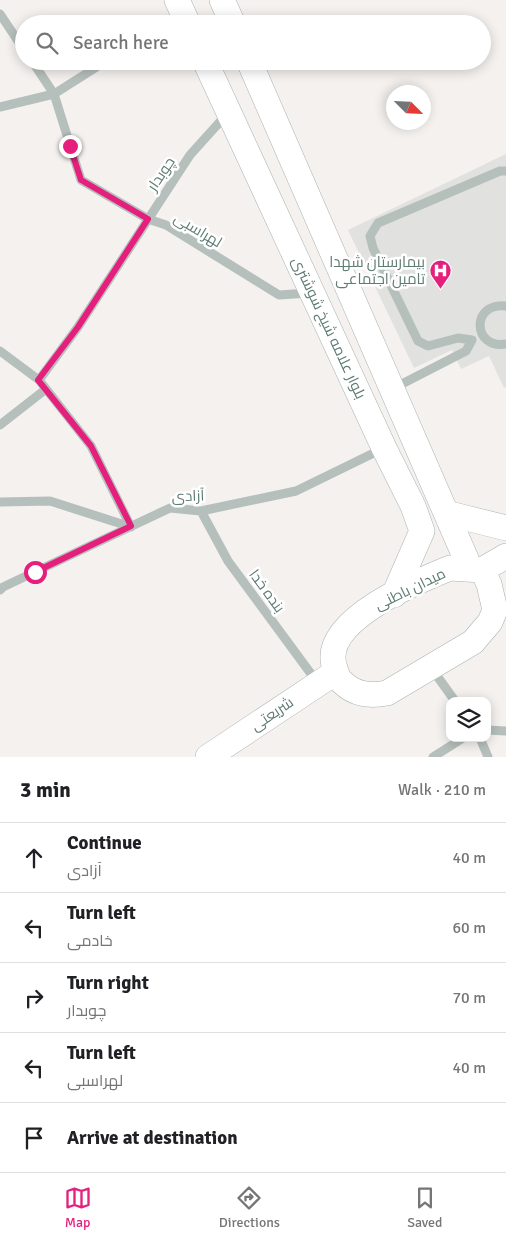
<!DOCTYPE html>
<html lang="en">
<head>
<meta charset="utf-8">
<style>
  :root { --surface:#fff; --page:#f2f2f2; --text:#202124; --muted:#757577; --line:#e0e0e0; --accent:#e51f7c }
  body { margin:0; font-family:Signika,Cairo,sans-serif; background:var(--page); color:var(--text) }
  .controls { position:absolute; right:15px; bottom:15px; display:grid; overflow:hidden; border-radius:10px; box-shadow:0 2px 12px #0003 }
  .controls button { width:45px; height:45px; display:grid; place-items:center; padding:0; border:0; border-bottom:1px solid var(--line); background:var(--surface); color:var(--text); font:25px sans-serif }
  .compass { position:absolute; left:386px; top:85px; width:45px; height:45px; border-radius:50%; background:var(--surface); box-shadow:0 2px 12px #0003; rotate:114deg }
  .stop { position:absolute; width:15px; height:15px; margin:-11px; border:4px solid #e51f7c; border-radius:50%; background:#fff }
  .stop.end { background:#e51f7c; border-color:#fff; box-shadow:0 1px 5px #0008 }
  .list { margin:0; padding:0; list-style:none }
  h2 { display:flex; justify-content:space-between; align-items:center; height:65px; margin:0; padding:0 20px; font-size:21px }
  h2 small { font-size:16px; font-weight:400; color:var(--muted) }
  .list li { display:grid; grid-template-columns:32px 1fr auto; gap:15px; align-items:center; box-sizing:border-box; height:70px; padding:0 20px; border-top:1px solid var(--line) }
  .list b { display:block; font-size:19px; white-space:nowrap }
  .list p { margin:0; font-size:16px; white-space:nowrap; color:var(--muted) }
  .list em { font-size:16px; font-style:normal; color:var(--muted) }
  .icon { flex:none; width:28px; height:28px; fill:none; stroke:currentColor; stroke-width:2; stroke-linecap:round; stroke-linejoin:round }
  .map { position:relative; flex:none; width:506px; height:757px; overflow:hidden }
  .search { position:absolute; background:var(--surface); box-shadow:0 2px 12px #0003; left:15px; right:15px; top:15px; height:55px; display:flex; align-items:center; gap:12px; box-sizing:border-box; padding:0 18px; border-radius:28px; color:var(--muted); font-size:19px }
  .sheet { height:415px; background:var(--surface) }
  nav { display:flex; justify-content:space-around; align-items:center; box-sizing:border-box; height:70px; border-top:1px solid var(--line); background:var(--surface); font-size:14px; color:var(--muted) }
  nav a { display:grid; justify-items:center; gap:2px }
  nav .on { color:var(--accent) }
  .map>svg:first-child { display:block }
  .built { fill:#e1e2e0 }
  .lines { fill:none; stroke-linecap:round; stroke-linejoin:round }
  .major-casing { stroke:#a9b4b1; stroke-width:26 }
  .minor { stroke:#b5bfbc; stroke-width:9 }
  .major { stroke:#fff; stroke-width:25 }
  .route { stroke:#e51f7c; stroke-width:6 }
  .labels { text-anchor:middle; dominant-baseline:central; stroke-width:5; stroke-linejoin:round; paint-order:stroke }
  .street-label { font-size:15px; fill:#5e7b74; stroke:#fff }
  .poi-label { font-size:15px; fill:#5e7b74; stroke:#fff; text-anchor:end }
</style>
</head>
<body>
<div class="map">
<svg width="506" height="757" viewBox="0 0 506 757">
  <rect width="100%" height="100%" fill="#f4f1ef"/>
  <path class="built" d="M506 154V387L504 388 489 356 461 369 452 350 414 368 348 230Z"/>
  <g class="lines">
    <defs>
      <path id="major" d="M177 0 188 24
        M222 0 233 24
        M205 61 384 448 413 506 422 531 394 595
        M249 61 470 568
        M446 513 506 528
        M450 568 482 570 489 584 495 610 490 622 473 642 387 693C370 696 355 695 342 682 337 678 336 671 334 665 322 620 418 581 450 568Z
        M482 570 506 556
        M208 757 336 672"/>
    </defs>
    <use href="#major" class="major-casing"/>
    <path class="minor" d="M0 14 24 50
      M166 24 181 15
      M32 61 54 94 81 180 148 219 166 225 279 295 309 293
      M0 107 54 94 106 61
      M506 306C470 302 473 350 506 344
      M0 351 39 380 91 446 131 527
      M39 380 78 327 190 155 227 114
      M394 388 466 351 472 340 458 338 428 346 418 341 373 248 370 236 378 223 500 171H506
      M0 425 46 389
      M0 502 50 501 131 527
      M201 511 228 561 317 682
      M0 590 3 587 170 508 201 511 296 491 384 448
      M432 669 455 701
      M487 730 506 731
      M480 738 488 757
      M433 757 463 738"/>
    <use href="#major" class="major"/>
  </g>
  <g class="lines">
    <path class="route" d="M35 572 131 526 91 446 38 380 78 327 148 219 81 180 70 146"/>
  </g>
  <defs>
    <symbol id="hospital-pin" viewBox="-11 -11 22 30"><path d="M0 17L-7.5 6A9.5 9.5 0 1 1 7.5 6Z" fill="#e51f7c" stroke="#fff"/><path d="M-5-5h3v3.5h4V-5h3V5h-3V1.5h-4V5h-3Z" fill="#fff"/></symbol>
  </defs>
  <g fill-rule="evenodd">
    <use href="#hospital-pin" x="428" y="258" width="25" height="34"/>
  </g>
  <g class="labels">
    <g class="street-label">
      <text transform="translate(161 174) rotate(-56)">چوبدار</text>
      <text transform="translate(198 230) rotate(31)">لهراسبی</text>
      <text transform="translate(329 328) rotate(65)">بلوار علامه شیخ شوشتری</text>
      <text transform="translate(188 496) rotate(-2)">آزادی</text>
      <text transform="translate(410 589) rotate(-26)">میدان باطنی</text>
      <text transform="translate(267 591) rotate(54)">بنده خدا</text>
      <text transform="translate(272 714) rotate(-34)">شریعتی</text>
    </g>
    <g class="poi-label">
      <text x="425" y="262">بیمارستان شهدا<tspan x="425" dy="17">تامین اجتماعی</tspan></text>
    </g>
  </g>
</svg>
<div class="controls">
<button><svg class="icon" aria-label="layers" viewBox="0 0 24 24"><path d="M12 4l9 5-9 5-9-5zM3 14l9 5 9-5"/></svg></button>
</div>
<svg class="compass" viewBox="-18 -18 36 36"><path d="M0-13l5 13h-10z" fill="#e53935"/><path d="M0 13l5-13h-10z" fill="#757577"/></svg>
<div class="stop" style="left:35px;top:572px"></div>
<div class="stop end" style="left:70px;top:146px"></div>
<div class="search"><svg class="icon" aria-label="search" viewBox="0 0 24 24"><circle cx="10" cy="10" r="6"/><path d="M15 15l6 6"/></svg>Search here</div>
</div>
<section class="sheet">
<h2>3 min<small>Walk · 210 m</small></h2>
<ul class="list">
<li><svg class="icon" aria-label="ahead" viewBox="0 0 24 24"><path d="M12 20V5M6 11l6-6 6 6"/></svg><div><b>Continue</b><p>آزادی</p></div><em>40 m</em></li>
<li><svg class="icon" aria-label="left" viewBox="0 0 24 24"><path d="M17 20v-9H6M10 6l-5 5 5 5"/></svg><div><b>Turn left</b><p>خادمی</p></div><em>60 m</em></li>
<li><svg class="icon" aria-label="right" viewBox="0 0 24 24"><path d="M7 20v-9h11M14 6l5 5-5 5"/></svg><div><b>Turn right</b><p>چوبدار</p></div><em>70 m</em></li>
<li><svg class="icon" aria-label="left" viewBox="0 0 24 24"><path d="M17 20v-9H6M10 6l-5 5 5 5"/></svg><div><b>Turn left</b><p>لهراسبی</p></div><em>40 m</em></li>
<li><svg class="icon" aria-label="arrive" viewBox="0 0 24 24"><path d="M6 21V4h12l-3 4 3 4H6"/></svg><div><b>Arrive at destination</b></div></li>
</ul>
</section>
<nav>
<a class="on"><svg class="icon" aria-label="map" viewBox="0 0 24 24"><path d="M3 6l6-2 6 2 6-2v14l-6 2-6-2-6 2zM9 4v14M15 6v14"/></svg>Map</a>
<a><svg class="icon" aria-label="directions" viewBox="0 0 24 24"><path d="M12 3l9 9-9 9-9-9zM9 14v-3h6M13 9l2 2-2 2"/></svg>Directions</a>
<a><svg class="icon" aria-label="saved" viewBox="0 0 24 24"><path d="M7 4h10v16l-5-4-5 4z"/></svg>Saved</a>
</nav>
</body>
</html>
